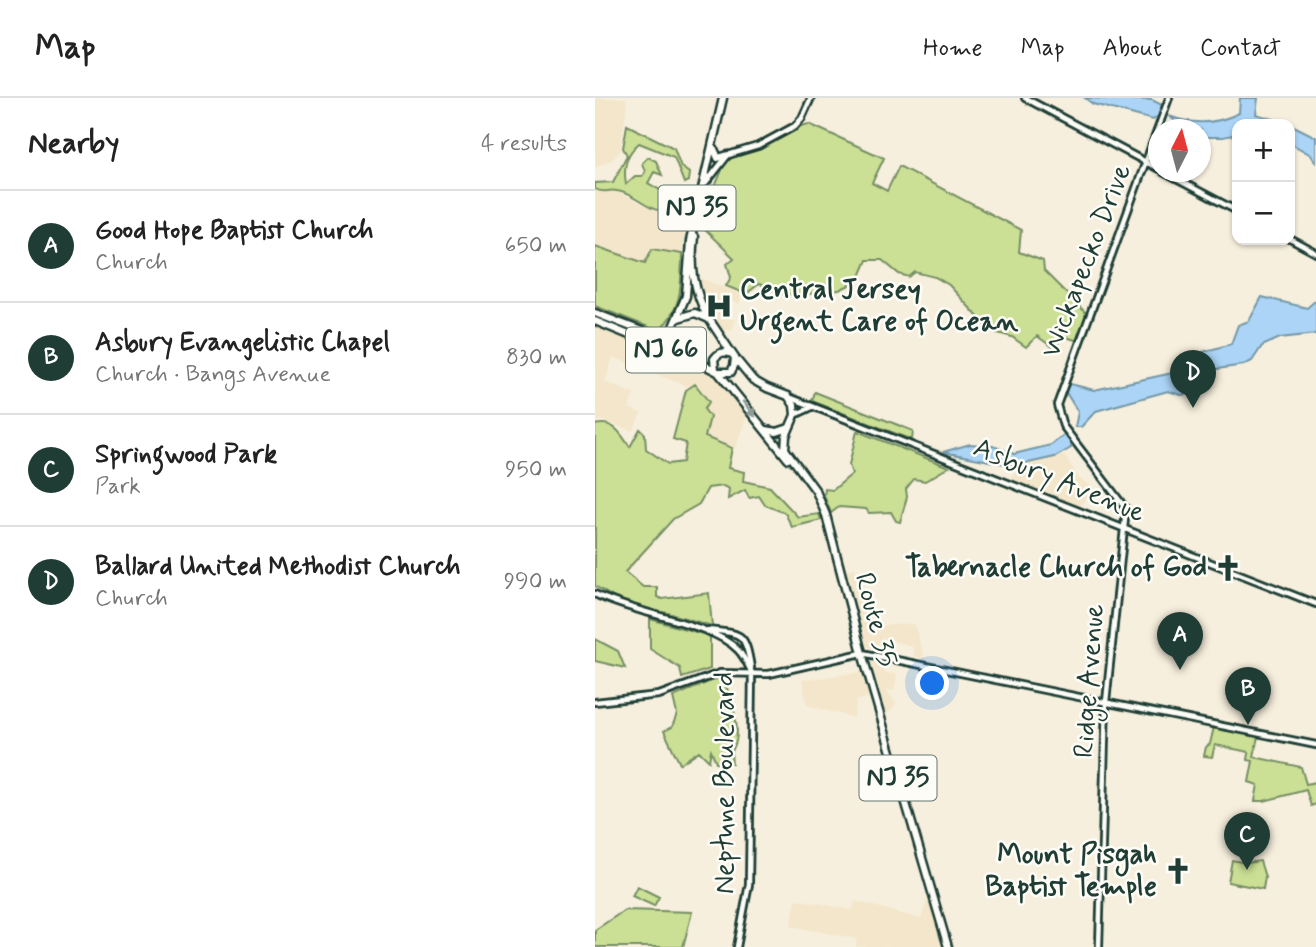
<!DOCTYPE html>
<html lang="en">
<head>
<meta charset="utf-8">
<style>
  :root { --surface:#fff; --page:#f6f6f6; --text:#222; --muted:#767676; --line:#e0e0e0; --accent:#1f3d34 }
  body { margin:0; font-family:Mynerve,sans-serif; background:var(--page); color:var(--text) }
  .controls { position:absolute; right:21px; top:21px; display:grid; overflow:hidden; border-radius:14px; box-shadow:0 2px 5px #0004 }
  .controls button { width:63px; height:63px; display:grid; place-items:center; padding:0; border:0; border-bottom:2px solid var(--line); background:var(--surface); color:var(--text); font:35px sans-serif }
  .compass { position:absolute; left:553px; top:21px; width:63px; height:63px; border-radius:50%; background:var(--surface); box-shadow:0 2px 5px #0004; rotate:6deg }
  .you { position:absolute; left:338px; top:586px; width:24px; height:24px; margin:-18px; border:5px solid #fff; border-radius:50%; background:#1a73e8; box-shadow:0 0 0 10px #1a73e833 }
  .badge { display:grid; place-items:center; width:46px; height:46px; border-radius:50%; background:var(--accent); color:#fff; font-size:23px; font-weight:700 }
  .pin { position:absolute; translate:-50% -58px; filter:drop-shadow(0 2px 4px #0008) }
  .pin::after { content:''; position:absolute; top:37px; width:24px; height:21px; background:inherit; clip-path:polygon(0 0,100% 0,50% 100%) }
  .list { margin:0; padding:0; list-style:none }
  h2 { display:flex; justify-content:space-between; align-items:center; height:91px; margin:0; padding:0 28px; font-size:30px }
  h2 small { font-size:23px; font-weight:400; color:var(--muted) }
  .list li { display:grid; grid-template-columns:46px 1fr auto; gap:21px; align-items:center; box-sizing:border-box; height:112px; padding:0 28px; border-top:2px solid var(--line) }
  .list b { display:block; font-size:26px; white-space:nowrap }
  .list p { margin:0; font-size:23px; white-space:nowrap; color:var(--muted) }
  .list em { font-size:23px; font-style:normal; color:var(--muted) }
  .map { position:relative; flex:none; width:721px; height:849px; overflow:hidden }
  header { display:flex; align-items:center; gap:42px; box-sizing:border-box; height:98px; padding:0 35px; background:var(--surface); border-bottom:2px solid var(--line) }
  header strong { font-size:33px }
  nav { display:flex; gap:38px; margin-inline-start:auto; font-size:24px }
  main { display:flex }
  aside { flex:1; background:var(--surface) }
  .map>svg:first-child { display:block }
  .built { fill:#f3e6ca }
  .green { fill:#cbe095; stroke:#758e64; stroke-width:2 }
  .water { fill:#abd4f6; stroke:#7398a8; stroke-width:2 }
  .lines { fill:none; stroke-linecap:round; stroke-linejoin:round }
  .secondary-casing { stroke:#1f3d34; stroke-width:10 }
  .primary-casing { stroke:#1f3d34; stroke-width:11 }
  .secondary { stroke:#fdfcf7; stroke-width:4.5 }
  .primary { stroke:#fdfcf7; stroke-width:6 }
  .oneway { fill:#8e9c96 }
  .labels { text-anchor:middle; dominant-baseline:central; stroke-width:5; stroke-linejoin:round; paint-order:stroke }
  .shield { fill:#fdfcf7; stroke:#62766e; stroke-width:2 }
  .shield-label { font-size:26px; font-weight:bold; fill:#1f3d34 }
  .street-label { font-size:28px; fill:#1f3d34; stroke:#fdfcf7 }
  .poi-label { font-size:28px; font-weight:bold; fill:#1f3d34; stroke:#fdfcf7; text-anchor:end }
</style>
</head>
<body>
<header>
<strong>Map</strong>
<nav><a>Home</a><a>Map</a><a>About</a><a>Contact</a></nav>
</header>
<main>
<aside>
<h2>Nearby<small>4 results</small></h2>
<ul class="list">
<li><span class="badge">A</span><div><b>Good Hope Baptist Church</b><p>Church</p></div><em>650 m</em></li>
<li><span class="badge">B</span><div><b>Asbury Evangelistic Chapel</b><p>Church · Bangs Avenue</p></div><em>830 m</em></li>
<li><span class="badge">C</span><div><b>Springwood Park</b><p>Park</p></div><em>950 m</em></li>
<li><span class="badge">D</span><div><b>Ballard United Methodist Church</b><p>Church</p></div><em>990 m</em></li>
</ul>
</aside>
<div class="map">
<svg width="721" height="849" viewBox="0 0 721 849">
  <rect width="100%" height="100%" fill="#f7efdd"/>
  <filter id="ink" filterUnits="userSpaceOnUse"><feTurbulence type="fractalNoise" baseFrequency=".0143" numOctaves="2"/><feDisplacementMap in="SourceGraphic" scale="14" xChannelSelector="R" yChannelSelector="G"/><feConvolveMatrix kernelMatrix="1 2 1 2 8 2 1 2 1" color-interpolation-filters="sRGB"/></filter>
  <g filter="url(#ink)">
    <path class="built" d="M0 0H31L32 4 25 53 18 61 0 69Z
      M13 92 22 94 64 115 79 129 91 133 87 156 57 151 51 165 0 148V93Z
      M101 180H106L147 197 144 206 133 202 127 217 140 222 136 232H124L117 222 109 207Z
      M0 227 113 271 121 278 153 314 140 351 110 339 115 320 109 311 101 286 91 288 18 259 10 284 39 296 34 310 46 315 38 333 5 322 0 325Z
      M469 357 484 380 499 391 484 409 415 382 418 376 430 367Z
      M260 470 268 506 275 508 277 528 319 526 330 561 320 559 317 548 287 540 284 552 272 549 251 472Z
      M275 562 290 565 288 574 302 577 299 593 291 592 301 606 294 615H291Z
      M267 574 274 599 261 603 259 620 212 607 207 582Z
      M333 800 347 849H261L262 841 196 828 201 801 257 812 260 803 326 821Z"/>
    <path class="green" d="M214 26 289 60 277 85 292 93 304 68 426 132 424 154 448 163 449 173 494 218 484 243 467 238 460 251 442 238 431 249 417 239 396 233 354 187 340 179 320 174 314 179 304 176 287 162H272L263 183 244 192 206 197 188 196 164 186 151 196 131 188 136 179 132 166 139 160 107 129 115 92H118L120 89 131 62 162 51V48L201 29Z
      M32 27 79 50 86 69 94 75 93 83 89 85 79 59 44 45C31 56 28 69 31 86L40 78H47L50 74 47 65 53 59 61 63 67 77 59 74 53 85 86 104 83 115 94 116 91 131 79 128 76 113C53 116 42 96 22 93 13 91 9 96 0 91V85L18 84 32 57 28 50Z
      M0 148 50 165 57 151 87 156C86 187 88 207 66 231L56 230 0 208Z
      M100 286 114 304 109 311 115 319 110 339 137 350 133 370 149 374 148 383 175 389 203 419 224 416 226 422 197 429 190 415 170 407 164 398 154 400 150 392 133 401 134 391 128 388 113 390 104 406 78 421 30 474 48 489H62V499L67 501 114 495 117 528 73 515 24 508 26 504 0 488V327C20 322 26 337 35 349L45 331 50 336 51 351 73 366 88 364 91 345 78 341 91 292Z
      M220 294 318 333 317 342 217 303Z
      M262 333 354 369 330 383 319 381 311 391 312 399 305 424 301 423 296 414 274 415 271 411 244 409 236 415 229 398 230 391 238 392 257 376 254 367Z
      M55 521 115 538V571L87 580 85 570 55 551Z
      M0 541 23 553 30 570 0 563Z
      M123 580H128C135 596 145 626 141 643 138 654 135 651 137 665L121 664 116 652 114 663 104 653 85 666 69 633 77 629 82 616 78 599Z
      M619 629 663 638 659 659 706 669 711 686 721 684V706L716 708 711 692 669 703H660L663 687 654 684 658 663 653 662 654 654 620 647 617 659 609 658 611 649 615 646Z
      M637 762 651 765 665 763 670 779 668 791 633 784Z
      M42 788 64 799 59 808 37 798Z
      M30 812 97 814 88 849H0V832Z"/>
    <path class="water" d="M490 0 557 2 567 7 565 17 558 22 498 6Z
      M645 0H663L661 16 695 26H642V36L628 39H606V32L590 31 574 18C598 27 620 27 644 15Z
      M695 26 721 39V65L716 57 695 45Z
      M667 199 712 210 721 202V236L685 240 667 248 657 263 649 267 616 272 610 289 602 294 586 297 573 293 501 313 486 329H480L483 314 470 293 475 286 499 292 582 274 608 254 636 246 643 227 654 223Z
      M470 336 476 343V350L460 359 420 368 348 354 375 346 398 348 419 356 456 347Z"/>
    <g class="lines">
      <defs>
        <path id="secondary" d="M430 0 564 71
          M568 74 642 113
          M111 85 133 57 163 48 200 28 207 20 216 0
          M695 141 721 155
          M194 299 721 506
          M200 317 217 309
          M0 496C38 516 116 524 143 552 149 558 153 567 157 575L154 786 142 849
          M113 532C147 536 150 533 156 570
          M0 604 64 597 125 575 174 576 267 555 721 647
          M504 849 511 604 531 411 468 328 462 307 574 0"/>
        <path id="primary" d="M128 0 95 143 91 198 77 231V239L79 248 86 255 123 274 193 361
          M119 51 123 60 133 57
          M99 139C95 169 99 193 113 220
          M0 215 57 237H69L77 231
          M83 220 100 215 114 221 140 260 158 282 172 290 193 298 199 307 200 317 191 338 190 351 221 393 231 417 267 555 353 849
          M0 223 85 258
          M120 271 119 261C124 254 129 253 137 256
          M125 274H136L139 268 140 260
          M171 332 182 334 194 330"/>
      </defs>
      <use href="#secondary" class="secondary-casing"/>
      <use href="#primary" class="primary-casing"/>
      <use href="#secondary" class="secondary"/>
      <use href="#primary" class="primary"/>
    </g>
    <defs><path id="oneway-solid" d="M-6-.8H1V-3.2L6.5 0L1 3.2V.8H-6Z" transform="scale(1.75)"/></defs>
    <use class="oneway" href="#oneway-solid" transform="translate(154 311) rotate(51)"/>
  </g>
  <defs>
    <symbol id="hospital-bare" viewBox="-9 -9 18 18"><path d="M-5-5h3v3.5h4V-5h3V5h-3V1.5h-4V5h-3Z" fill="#1f3d34" stroke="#fdfcf7" stroke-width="2.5" paint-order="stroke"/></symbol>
    <symbol id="church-bare" viewBox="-9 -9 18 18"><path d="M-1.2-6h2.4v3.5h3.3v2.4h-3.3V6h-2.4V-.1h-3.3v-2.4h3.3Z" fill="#1f3d34" stroke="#fdfcf7" stroke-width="2.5" paint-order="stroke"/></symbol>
  </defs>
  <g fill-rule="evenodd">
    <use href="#hospital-bare" x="105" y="189" width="38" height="38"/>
    <use href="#church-bare" x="614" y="451" width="38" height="38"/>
    <use href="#church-bare" x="564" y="754" width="38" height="38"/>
  </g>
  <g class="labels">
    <g class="shield">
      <rect x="63.5" y="87.5" width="77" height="45" rx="5"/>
      <rect x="31" y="229.5" width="80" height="45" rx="5"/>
      <rect x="264.5" y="657.5" width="77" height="45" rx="5"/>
    </g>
    <g class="shield-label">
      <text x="102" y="110">NJ 35</text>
      <text x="71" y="252">NJ 66</text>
      <text x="303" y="680">NJ 35</text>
    </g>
    <g class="street-label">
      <text transform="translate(492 163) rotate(-69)">Wickapecko Drive</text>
      <text transform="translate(464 383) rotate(22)">Asbury Avenue</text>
      <text transform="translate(280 522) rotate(75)">Route 35</text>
      <text transform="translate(495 583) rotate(-86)">Ridge Avenue</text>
      <text transform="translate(130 685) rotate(-90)">Neptune Boulevard</text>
    </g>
    <g class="poi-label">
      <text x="145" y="192" text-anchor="start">Central Jersey<tspan x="145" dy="32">Urgent Care of Ocean</tspan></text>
      <text x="612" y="470">Tabernacle Church of God</text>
      <text x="562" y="757">Mount Pisgah<tspan x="562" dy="32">Baptist Temple</tspan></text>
    </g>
  </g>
</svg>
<div class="controls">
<button>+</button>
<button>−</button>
</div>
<svg class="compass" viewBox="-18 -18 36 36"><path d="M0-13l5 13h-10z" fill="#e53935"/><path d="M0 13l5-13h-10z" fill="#767676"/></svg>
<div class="you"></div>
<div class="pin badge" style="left:585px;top:572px">A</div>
<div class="pin badge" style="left:653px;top:627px">B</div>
<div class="pin badge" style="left:652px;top:772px">C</div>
<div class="pin badge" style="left:598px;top:310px">D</div>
</div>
</main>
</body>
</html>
